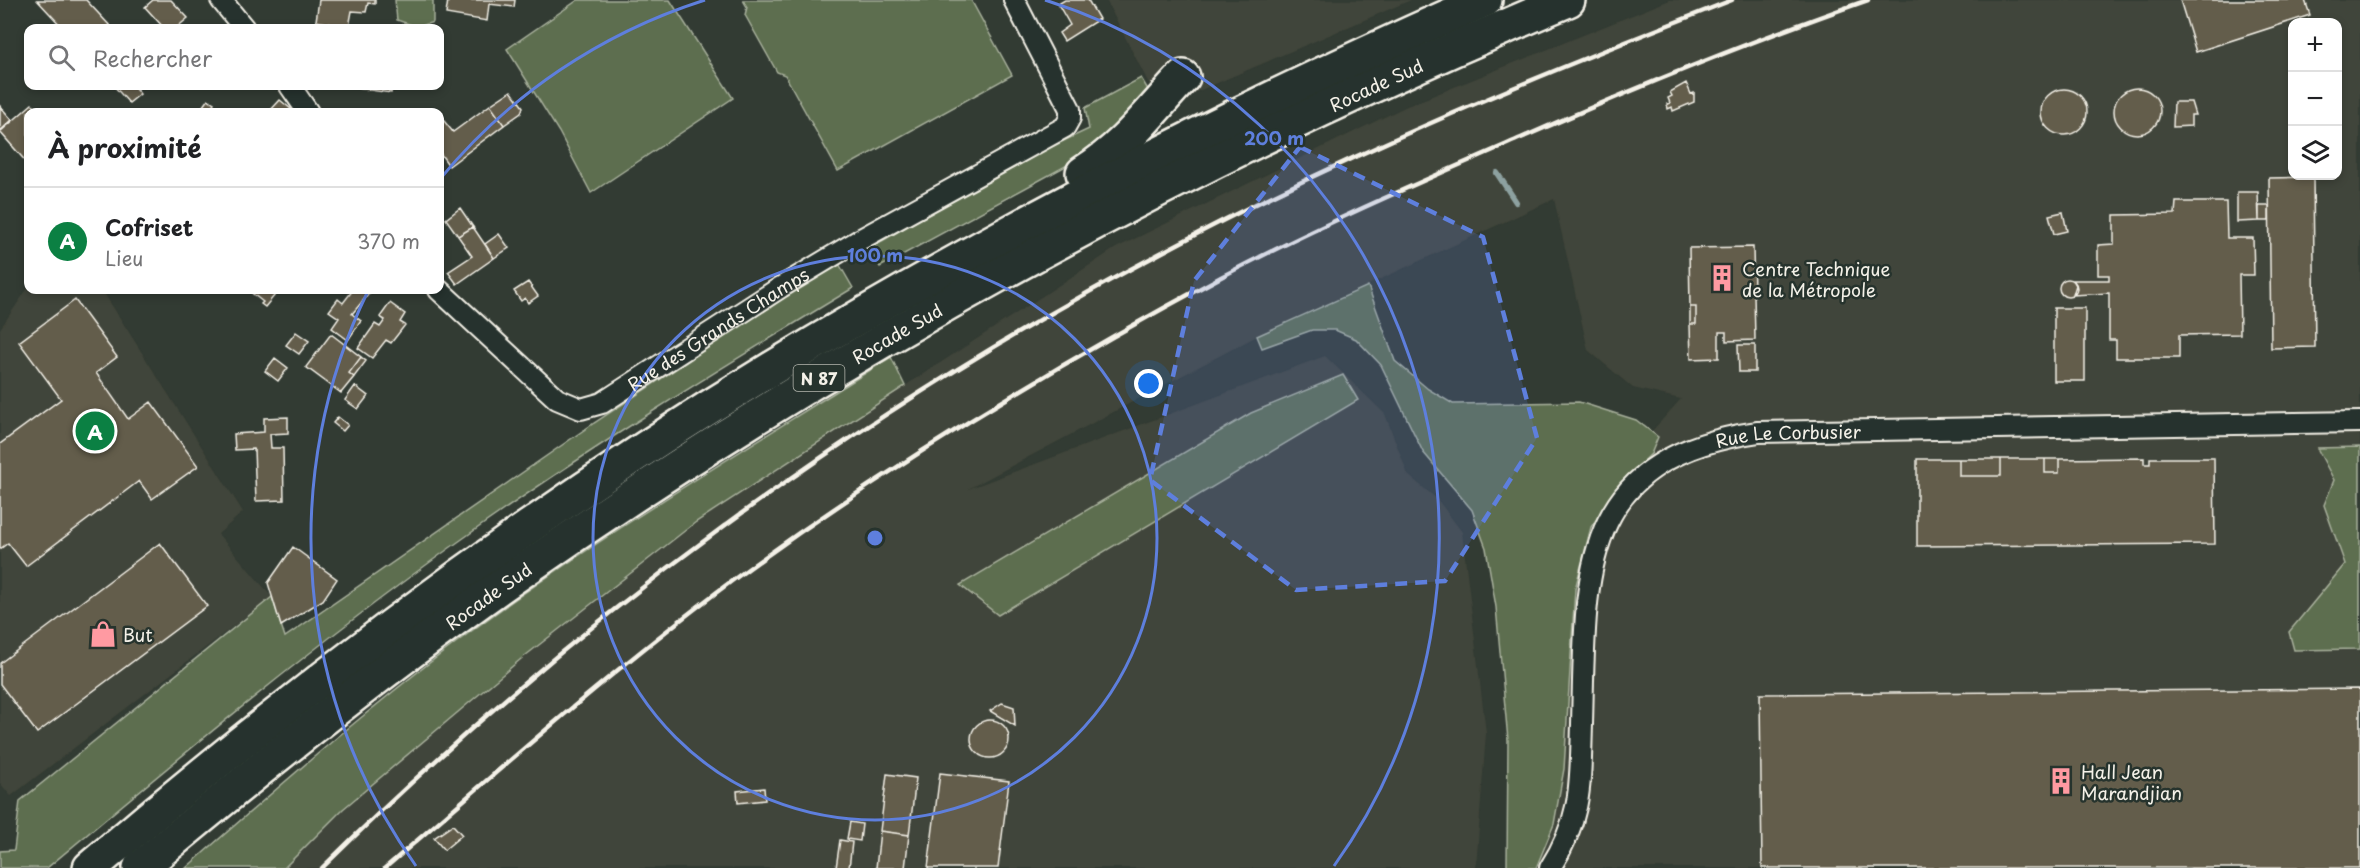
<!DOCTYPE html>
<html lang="fr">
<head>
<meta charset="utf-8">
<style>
  :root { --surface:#fff; --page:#f2f2f2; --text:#202124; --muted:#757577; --line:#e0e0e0; --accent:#0b8043 }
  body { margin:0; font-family:"Playpen Sans",sans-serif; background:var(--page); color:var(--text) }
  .controls { position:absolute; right:18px; top:18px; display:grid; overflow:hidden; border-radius:12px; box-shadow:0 3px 9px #0003 }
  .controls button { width:54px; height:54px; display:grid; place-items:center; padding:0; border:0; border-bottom:2px solid var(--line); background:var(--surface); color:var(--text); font:30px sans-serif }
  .you { position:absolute; left:1149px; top:384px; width:21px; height:21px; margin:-15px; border:4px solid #fff; border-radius:50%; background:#1a73e8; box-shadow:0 0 0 9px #1a73e833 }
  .badge { display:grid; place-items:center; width:39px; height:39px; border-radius:50%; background:var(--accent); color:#fff; font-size:20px; font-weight:700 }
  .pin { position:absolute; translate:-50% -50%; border:3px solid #fff; box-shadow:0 2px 6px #0006 }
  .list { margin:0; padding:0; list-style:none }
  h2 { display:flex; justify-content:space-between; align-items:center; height:78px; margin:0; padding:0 24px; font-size:26px }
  h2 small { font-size:20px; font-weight:400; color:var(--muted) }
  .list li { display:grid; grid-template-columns:39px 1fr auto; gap:18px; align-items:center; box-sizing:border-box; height:108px; padding:0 24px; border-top:2px solid var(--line) }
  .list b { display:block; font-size:22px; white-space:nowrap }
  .list p { margin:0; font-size:20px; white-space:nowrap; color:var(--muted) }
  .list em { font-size:20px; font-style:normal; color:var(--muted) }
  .icon { flex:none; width:33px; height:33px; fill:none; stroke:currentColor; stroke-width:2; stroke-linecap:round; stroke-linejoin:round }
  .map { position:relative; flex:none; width:2360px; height:868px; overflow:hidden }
  .search { position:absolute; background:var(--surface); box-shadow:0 3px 9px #0003; left:24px; top:24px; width:420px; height:66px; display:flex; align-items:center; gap:15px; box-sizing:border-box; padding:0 21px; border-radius:12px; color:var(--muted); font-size:22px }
  .panel { position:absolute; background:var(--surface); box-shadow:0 3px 9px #0003; left:24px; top:108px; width:420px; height:186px; border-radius:12px }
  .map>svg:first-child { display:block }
  .built { fill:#41453a; fill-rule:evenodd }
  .green { fill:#5d6e50; stroke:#a8b09c; stroke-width:1.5 }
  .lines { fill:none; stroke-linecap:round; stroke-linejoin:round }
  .stream { stroke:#8da1a0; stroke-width:6 }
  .building { fill:#635d4c; stroke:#f4f1e8; stroke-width:1.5 }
  .minor-casing { stroke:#f4f1e8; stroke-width:24 }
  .trunk-casing { stroke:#f4f1e8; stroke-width:38 }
  .minor { stroke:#26332d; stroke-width:20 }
  .trunk { stroke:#26332d; stroke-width:33 }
  .rail { stroke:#f4f1e8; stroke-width:4.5 }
  .marked { fill:#5e7fdd; fill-opacity:0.2; stroke:#5e7fdd; stroke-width:4.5; stroke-dasharray:12 8; stroke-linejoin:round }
  .ring { fill:none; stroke:#5e7fdd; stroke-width:3 }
  .labels { text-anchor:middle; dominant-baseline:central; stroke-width:5; stroke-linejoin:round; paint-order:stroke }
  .shield { fill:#26332d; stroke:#b6b8b0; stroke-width:1.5 }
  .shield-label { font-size:16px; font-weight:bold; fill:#f4f1e8 }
  .street-label { font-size:18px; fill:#f4f1e8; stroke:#26332d }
  .poi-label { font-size:18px; fill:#f4f1e8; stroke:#26332d; text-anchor:start }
  .centre { fill:#5e7fdd; stroke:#26332d; stroke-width:3 }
  .ring-label { font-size:18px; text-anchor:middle; font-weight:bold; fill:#5e7fdd; stroke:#26332d; stroke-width:5; stroke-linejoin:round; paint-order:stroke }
</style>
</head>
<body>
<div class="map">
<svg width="2360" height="868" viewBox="0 0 2360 868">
  <rect width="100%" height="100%" fill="#323b33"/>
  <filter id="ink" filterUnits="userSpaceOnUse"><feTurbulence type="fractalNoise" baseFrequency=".0167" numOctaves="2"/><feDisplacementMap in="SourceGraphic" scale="12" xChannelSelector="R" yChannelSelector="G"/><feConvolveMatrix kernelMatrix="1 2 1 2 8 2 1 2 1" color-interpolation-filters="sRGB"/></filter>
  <g filter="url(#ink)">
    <path class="built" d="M1106 0H1411L1161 107Z
      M1670 0H2360V868H1537L1557 662 1577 514 1681 399 1633 388 1588 350 1554 199 1257 336 968 489 1325 356 1385 414 1408 475 1437 499 1462 532 1486 733 1476 868H284L343 809 521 659 697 522 1116 248 1405 107ZM2292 22H2338V176H2292Z
      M28 288 102 290 243 512 218 534 272 597 11 796 0 783V329Z"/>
    <path class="green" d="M395 0H433V22L418 27 397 20Z
      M578 0H670L733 98 591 193 559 132 507 49Z
      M743 0H971L1012 75 838 171 785 75 777 72 745 15 747 7Z
      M1141 78 1153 98 1073 162 880 267 870 248 1010 166 1089 129 1085 108Z
      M838 262 853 288C719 369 585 451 458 542 316 643 181 756 47 868H0V851L14 850 20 801 272 597 285 637 594 423Z
      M1368 286 1395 361 1428 389 1453 404 1579 402 1636 420 1658 437 1651 454 1618 487 1591 527 1575 589 1564 769 1554 824 1536 868H1507L1508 740 1496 607 1486 548 1472 510 1423 452 1381 365 1356 339 1335 330H1312L1262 348 1257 336Z
      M891 357 905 386 696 522 521 659 343 809 284 868H186C293 774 400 680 517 598 638 513 766 436 891 357Z
      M1343 375 1358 400 998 615 960 585 1251 413Z
      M2360 447V649L2294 650 2289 632 2345 564 2324 505 2334 480 2317 448Z"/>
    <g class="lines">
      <path class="stream" d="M1497 173 1516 202"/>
    </g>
    <path class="building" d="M37 0H86L112 28H72L70 26 63 28Z
      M153 0H171L188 18 176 28H164L145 7Z
      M319 0H375V4L368 3 366 12 352 11 349 27 316 21Z
      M448 0H515L514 7 489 4 487 21 446 14Z
      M1065 0H1088L1099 19 1064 41 1059 33 1070 25 1058 4Z
      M2180 0H2305L2310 15 2196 52Z
      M1686 83 1691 94 1694 93V102L1673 111 1672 107 1668 109 1667 104 1670 103 1668 98 1672 96 1670 92Z
      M114 86H134L140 94 129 103Z
      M342 86H392L391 93Z
      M2114 111a23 23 0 1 1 46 0a23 23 0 1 1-46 0Z
      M2041 112a23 23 0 1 1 46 0a23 23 0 1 1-46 0Z
      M511 91 523 107 521 113 504 125 490 105Z
      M208 99 214 103 208 112H204L200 110Z
      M280 100 291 109 288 112H269Z
      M2174 102H2191L2195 115H2191V126L2173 127Z
      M32 104 40 112H28V164L0 132Z
      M490 105 504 125 449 166 440 153V116L453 132Z
      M0 106 12 120 0 131Z
      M2313 177 2315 347 2271 348 2269 178Z
      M2237 192H2258L2259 221 2237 222Z
      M2176 202H2226L2227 238H2253L2254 275H2239L2240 334 2179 335V358H2116V340H2109V293L2073 295 2076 285 2073 280H2109V275H2098V245L2114 244V215L2175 214Z
      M2259 206H2269V221H2259Z
      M460 208 473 227 458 236 446 219Z
      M2063 212 2067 231 2054 234 2049 215Z
      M473 227 494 258 457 284 448 272 472 256 458 236Z
      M499 234 509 248 494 258 485 244Z
      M1753 247 1755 340 1726 341V332H1719V358L1691 359 1690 324H1696V307H1690L1689 248Z
      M2059 288a9 9 0 1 1 18 0a9 9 0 1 1-18 0Z
      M528 282 538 296 528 303 525 298 521 301 514 291Z
      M248 290H279L265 307 261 304 263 302Z
      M353 290H372L352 314 361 321 348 340 332 328 339 318 329 311 338 299 343 303Z
      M75 300 117 357 96 373 128 419 151 402 198 466 152 499 139 481 26 566 8 543 0 549V444L61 399 19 342Z
      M390 303 405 314 400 322 405 325 391 343 386 340 372 358 358 348 375 324 380 327 385 320 380 317Z
      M1690 307H1696V324H1690Z
      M2054 308H2085V381H2054Z
      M296 332 309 341 299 354 286 345Z
      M331 334 361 357 349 373 354 377 341 393 306 367Z
      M1738 345H1755V372H1739Z
      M361 357 366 361 354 377 349 373Z
      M275 358 288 368 278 381 265 371Z
      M355 386 368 396 358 409 345 400Z
      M288 417V433L270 434 271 448H283L284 500 256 501 254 449 235 450 234 434 264 432V418Z
      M338 417 348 425 343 431 333 423Z
      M2144 458V464H2150V458H2214L2215 544 1917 546V459H1959V476H2001V459H2045V473H2059V459Z
      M1959 459H2001V476H1959Z
      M2045 459H2059V473H2045Z
      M160 543 207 606 37 733 0 684V663Z
      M293 547 337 579 323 600 281 626 268 583Z
      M2360 689V868H1762L1760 694Z
      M1002 703 1014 707 1015 726 990 711Z
      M971 739a19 19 0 1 1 38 0a19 19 0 1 1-38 0Z
      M940 773 1009 781 998 868H928Z
      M887 774 916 778 909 835 880 831Z
      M764 788 765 800 738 803 737 791Z
      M850 822 862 824 860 841 847 839Z
      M453 825 462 835 444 850 434 838Z
      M880 831 909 835 905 868H876Z
      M840 840 852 842 849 868H836Z"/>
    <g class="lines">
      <defs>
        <g id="minor">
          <path d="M221 0 244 28"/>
          <path d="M290 86 308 112"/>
          <path id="s1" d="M439 290 557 399 581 409 602 403 781 287 861 239 1065 127 1070 118V109L1014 0"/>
          <path id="s2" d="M1550 868C1583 816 1580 783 1582 724 1586 575 1576 458 1758 432L2360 422"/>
        </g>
        <g id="trunk">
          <path d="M1083 173C1126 146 1149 113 1183 77"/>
          <path d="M90 868C304 685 530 515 771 369 1001 230 1239 108 1485 0"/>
          <path id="s3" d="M140 868C258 769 379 672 505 583 837 350 1194 156 1568 0"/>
        </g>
      </defs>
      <use href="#minor" class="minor-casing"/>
      <use href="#trunk" class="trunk-casing"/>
      <use href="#minor" class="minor"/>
      <use href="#trunk" class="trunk"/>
      <path class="rail" d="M322 868C572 621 861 410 1172 247 1353 151 1542 74 1732 0
        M385 868C499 770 612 670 733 580 887 467 1053 367 1221 277 1318 226 1420 182 1521 138 1635 88 1750 41 1868 0"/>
    </g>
  </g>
  <path class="marked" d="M1300 147 1483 237 1537 438 1445 581 1296 590 1150 480 1194 281Z"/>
  <g class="ring">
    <circle cx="875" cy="538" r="282"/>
    <path d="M416 866A564 564 0 0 1 368 291M440 179A564 564 0 0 1 705 0M1045 0A564 564 0 0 1 1334 866"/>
  </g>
  <defs>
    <symbol id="building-bare" viewBox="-9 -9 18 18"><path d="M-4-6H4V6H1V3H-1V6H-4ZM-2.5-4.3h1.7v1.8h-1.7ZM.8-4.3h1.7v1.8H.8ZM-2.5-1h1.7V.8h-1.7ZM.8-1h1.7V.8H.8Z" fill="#ff9aa2" stroke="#26332d" stroke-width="2.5" paint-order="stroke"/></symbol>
    <symbol id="shop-bare" viewBox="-9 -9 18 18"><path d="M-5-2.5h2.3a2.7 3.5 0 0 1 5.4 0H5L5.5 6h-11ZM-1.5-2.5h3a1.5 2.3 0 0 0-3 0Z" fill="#ff9aa2" stroke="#26332d" stroke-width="2.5" paint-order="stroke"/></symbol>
  </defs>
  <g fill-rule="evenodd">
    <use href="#building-bare" x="1703" y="259" width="38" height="38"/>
    <use href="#shop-bare" x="84" y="615" width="38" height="38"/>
    <use href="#building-bare" x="2042" y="762" width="38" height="38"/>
  </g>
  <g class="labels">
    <rect class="shield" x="793.5" y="365" width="51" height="26" rx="4.5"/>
    <g class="shield-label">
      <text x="819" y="378">N 87</text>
    </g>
    <g class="street-label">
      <text stroke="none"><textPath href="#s3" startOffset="1468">Rocade Sud</textPath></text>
      <text stroke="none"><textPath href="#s1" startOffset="346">Rue des Grands Champs</textPath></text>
      <text stroke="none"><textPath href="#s3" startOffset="928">Rocade Sud</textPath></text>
      <text stroke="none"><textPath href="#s2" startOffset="568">Rue Le Corbusier</textPath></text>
      <text stroke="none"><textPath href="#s3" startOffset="442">Rocade Sud</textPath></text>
    </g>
    <g class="poi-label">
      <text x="1742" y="268">Centre Technique<tspan x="1742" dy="21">de la Métropole</tspan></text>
      <text x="123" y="634">But</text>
      <text x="2081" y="771">Hall Jean<tspan x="2081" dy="21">Marandjian</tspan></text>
    </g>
  </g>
  <circle cx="875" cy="538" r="9" class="centre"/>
  <g class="ring-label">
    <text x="1274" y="145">200 m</text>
    <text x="875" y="262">100 m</text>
  </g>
</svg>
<div class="controls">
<button>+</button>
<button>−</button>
<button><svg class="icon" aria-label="layers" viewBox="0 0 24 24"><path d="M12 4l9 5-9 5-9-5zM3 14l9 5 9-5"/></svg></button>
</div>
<div class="you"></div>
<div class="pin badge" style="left:95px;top:431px">A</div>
<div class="search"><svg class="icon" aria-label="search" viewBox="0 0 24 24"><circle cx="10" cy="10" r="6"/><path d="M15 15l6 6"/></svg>Rechercher</div>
<section class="panel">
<h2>À proximité<small></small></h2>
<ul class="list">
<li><span class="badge">A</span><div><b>Cofriset</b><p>Lieu</p></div><em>370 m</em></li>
</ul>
</section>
</div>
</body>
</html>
